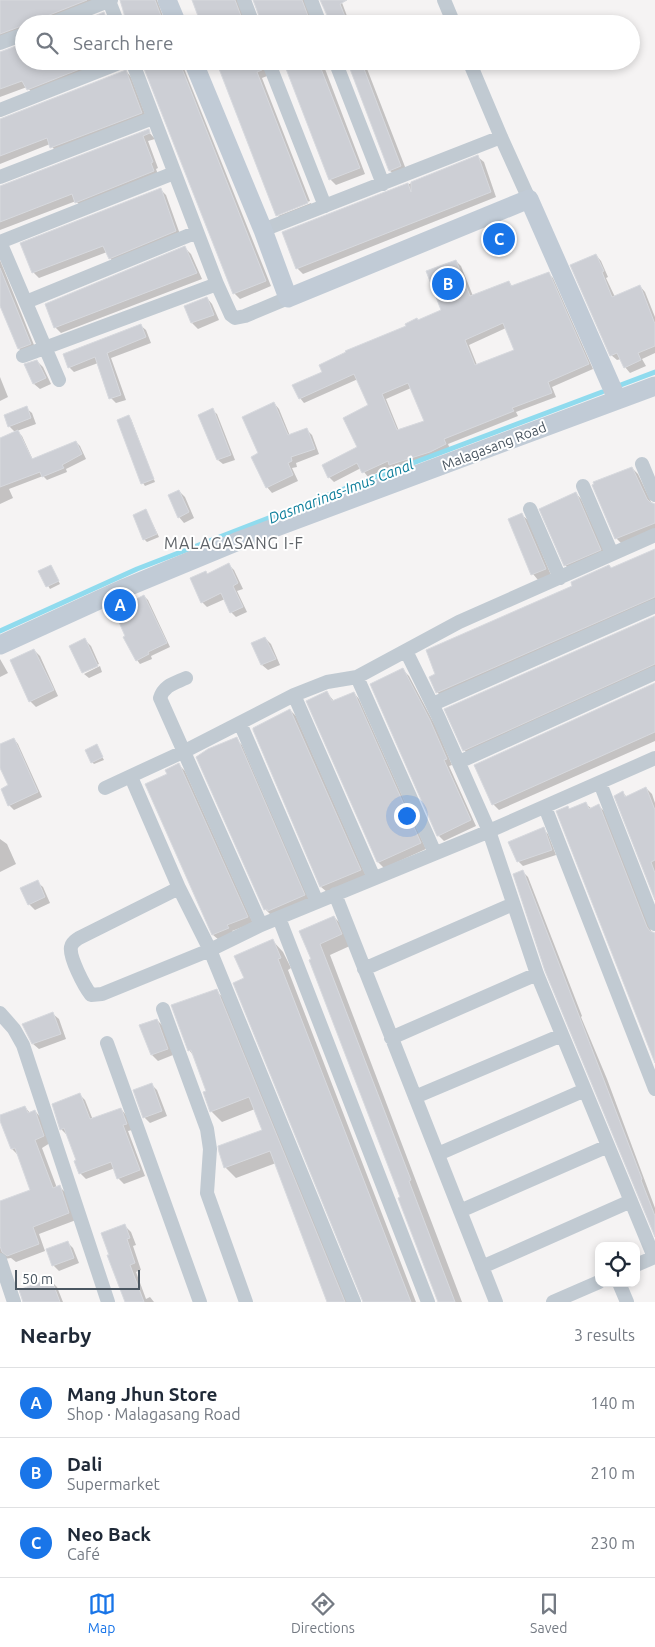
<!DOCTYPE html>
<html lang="en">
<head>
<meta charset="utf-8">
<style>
  :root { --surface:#fff; --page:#f6f6f7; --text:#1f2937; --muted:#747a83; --line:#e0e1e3; --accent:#1975e8 }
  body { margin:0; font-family:Ubuntu,sans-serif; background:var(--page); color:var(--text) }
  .controls { position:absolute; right:15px; bottom:15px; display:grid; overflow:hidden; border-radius:10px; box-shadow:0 2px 8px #0003 }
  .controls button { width:45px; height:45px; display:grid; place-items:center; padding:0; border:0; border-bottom:1px solid var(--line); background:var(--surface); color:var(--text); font:25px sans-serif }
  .scale { position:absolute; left:15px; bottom:12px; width:125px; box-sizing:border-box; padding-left:5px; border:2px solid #4a5661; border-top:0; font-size:14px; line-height:18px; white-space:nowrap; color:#4a5661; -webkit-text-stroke:4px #fff; paint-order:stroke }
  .you { position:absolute; left:406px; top:815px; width:18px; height:18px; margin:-12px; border:4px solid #fff; border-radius:50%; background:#1a73e8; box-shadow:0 0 0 8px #1a73e833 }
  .badge { display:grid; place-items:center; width:32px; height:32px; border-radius:50%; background:var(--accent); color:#fff; font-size:16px; font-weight:700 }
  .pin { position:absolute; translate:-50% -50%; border:2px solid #fff; box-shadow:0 1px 5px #0006 }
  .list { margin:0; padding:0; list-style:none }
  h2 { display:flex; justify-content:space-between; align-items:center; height:65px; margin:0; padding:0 20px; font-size:21px }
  h2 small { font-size:16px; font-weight:400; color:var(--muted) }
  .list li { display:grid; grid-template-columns:32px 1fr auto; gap:15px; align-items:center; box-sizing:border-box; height:70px; padding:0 20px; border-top:1px solid var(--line) }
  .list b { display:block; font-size:19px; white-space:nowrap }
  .list p { margin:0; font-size:16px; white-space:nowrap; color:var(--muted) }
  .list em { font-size:16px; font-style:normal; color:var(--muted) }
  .icon { flex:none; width:28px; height:28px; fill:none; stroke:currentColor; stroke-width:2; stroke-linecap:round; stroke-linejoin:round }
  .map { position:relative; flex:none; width:655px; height:1302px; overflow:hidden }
  .search { position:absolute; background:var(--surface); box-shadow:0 2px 8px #0003; left:15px; right:15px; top:15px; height:55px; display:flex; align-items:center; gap:12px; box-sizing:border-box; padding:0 18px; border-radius:28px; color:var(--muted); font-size:19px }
  .sheet { height:275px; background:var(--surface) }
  nav { display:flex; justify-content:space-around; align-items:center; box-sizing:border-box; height:70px; border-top:1px solid var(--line); background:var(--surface); font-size:14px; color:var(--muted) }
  nav a { display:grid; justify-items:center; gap:2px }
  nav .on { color:var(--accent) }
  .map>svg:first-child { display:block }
  .shadow { fill:#0003; fill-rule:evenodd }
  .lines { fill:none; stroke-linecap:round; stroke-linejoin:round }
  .stream { stroke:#90dbee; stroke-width:5 }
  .building { fill:#cdcfd5; stroke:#d7d9de; fill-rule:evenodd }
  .street { stroke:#c1cad2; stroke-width:14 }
  .secondary { stroke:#c1cbd6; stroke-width:19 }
  .labels { text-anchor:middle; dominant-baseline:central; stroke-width:4; stroke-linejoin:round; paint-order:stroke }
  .street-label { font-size:14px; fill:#4a5661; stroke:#fff }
  .water-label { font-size:15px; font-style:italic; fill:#0c7e9b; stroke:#fff }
  .quarter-label { font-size:16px; letter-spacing:1px; fill:#5f6368; stroke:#fff }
</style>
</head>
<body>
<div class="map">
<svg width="655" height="1302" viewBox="0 0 655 1302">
  <rect width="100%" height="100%" fill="#f5f3f3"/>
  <path class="shadow" d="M0 0H110L49 24H24V32L0 43Z
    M120 0H157L166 24H128Z
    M193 0H244L246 24H202Z
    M254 0H311L313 22 308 24H262Z
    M321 0H341L350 24H333Z
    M104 14 112 24H77Z
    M0 53 24 61H119L34 95 27 87 0 97Z
    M143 61H181L271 286 240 299 234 293Z
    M217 61H268L267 76 262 78 310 201 278 213V216L277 215Z
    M279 61H322L365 174 336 185 330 179 288 69H286Z
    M347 61H364L407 172 396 176 390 171Z
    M126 71 131 77 147 119 57 153 50 144 0 164V120Z
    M148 131 155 139 148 141 158 168 156 169 159 177 82 208 76 201 0 230V187Z
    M478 157 484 162 496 197 303 274 297 268 284 233Z
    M160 189 166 195 181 237 115 264 110 258 107 252 39 278 33 272Z
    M311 203 313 209 283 221 278 216Z
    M185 248 191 254 202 279 61 333 55 327Z
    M596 255 601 261 608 277 606 278 615 297 640 286 645 292 655 317V353L642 359 646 366 630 373 625 367 621 359 617 360 611 355Z
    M0 260 36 350 24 354 19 349 0 303Z
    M456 261 461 266 473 296 509 282 513 287 548 273 553 278 593 369 552 387 556 397 516 412 518 416 448 444 450 449 435 456 395 469 392 466 368 477 361 468 334 482 329 477 358 448 370 406 358 379 304 403 300 398 324 372 418 321 443 311ZM506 328 515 350 477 365 469 345ZM411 388 426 422 399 431 386 399Z
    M207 298 212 304 219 320 198 329 192 323 186 307Z
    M140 325 146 330 151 343 111 358 126 400 116 403 111 398 98 363 74 372 69 367Z
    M37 361 43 367 51 384 40 389 34 384 26 365Z
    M0 377 8 397 0 401Z
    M274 403 279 409 290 436 307 430 312 435 319 454 296 463 297 467 292 468 298 481 272 493 267 487 260 454Z
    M26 408 32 413 36 424 17 431 22 436 33 460 76 442 80 446 86 459 66 469 67 472 47 480 43 476 9 489 13 498 0 504V452L16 433 9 426Z
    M212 410 217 414 235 460 223 464 218 460 200 415Z
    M128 416 131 419 155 482 145 486 143 483Z
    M632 468 638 474 652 504H655V530L622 544 616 538Z
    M179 491 185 497 194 518 184 523 179 517Z
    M576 493 581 499 606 555 571 571 565 565Z
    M146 510 159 537 147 542 144 539Z
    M522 515 528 520 551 575 538 580 533 574 509 520Z
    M655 552V606L443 698 437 692 612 569Z
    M229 565 234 570 243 589 237 591 247 612 236 617 231 612 225 599 207 607 202 602 206 572 208 575Z
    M51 566 60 584 50 589 40 572Z
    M144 596 148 600 170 647 151 656 152 659 140 664 137 660 127 636 125 602 128 605Z
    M655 617V672L470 756 464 750Z
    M265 638 271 644 280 665 268 670 262 665 253 644Z
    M85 640 91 646 99 664 83 671V673V672Z
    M34 650 40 656 58 696 36 707 30 701Z
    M0 659 8 673 0 677Z
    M100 666 102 672 89 678 84 674Z
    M403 670 409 676 436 727 452 765 449 766 476 826 444 841 438 835Z
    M655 684V741L499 810 493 804Z
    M327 693 334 701 354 693 359 699 426 849 384 868 378 862Z
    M290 710 296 716 366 876 327 892 321 887 254 730Z
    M14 739 18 744 42 797 14 810 9 805 10 786 0 765V746Z
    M236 739 242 745 310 901 271 915 265 909Z
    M96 746 104 760 94 764 92 762Z
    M179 765 185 771 253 923 232 931 234 934 219 940 213 935 147 784 169 775Z
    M646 788 652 794 655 803V896L623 793 627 797Z
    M586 804 592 809 598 805 604 811 652 933H655V1063L558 812 570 810Z
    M543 829 548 834 556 855 523 866 518 861Z
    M0 839 7 844 16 864 0 872Z
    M522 871 528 877 582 1016 581 1017 607 1079 655 1208V1233Z
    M37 882 43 887 50 903 35 910 29 904Z
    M334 917 345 928 352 945 330 955 462 1302H440L313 959 301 931Z
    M273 941 283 952 291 968 288 970 416 1302H364L246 979Z
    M216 991 227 1001 350 1302H329L276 1163 236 1178 225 1167 264 1131 255 1109 222 1122 211 1111 208 1091 194 1056 189 1050Z
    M53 1014 59 1019 66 1039 39 1049 33 1044Z
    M157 1020 163 1026 173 1055 158 1061 152 1055 141 1026Z
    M151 1084 157 1090 167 1116 150 1123 144 1117Z
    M80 1095 85 1100 93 1120 121 1109 126 1115 132 1130 128 1131 145 1176 124 1184 118 1178 115 1168 86 1179 80 1173 78 1161 67 1135 61 1129Z
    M25 1107 30 1113 35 1111 42 1119 50 1143 42 1148 57 1188 60 1187 67 1194 76 1220 39 1234 45 1251 16 1262 11 1258 4 1259 0 1263V1202L32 1191 19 1156 12 1149 0 1116Z
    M124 1225 131 1232 136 1245 133 1246 141 1270 136 1272 146 1299 150 1297 154 1302H126Z
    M68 1243 73 1248 79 1263 59 1271 53 1265Z
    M50 1280 57 1287 63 1302H23L21 1291Z"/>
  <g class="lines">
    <path class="stream" d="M618 386 655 372
      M0 631 137 569 349 487 602 392"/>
  </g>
  <path class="building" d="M0 0H87L47 16 43 19 41 24H24V25L0 34Z
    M120 0H155L164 24H127Z
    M192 0H235L244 24H201Z
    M253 0H302L308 16 302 18 304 24H262Z
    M320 0H347L340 4 348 24H331Z
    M104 12 108 24H75Z
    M24 43V61H100L27 90 22 81 0 89V52Z
    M141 61H179L266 281 233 294Z
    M216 61H259L262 70 257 72 308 203 276 216Z
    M283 61H318L360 168 329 180Z
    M347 61H361L401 166 389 171Z
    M126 70 142 113 50 148 47 138 0 156V119Z
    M149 129 150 133 143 136 153 162 151 163 154 171 75 203 72 194 0 222V186Z
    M478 155 491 192 296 269 282 232 408 183 411 192V182Z
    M161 188 176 231 109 259 103 246 32 273 20 243Z
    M185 246 197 273 54 328 45 304Z
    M596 254 604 271 602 272 612 297 640 285 655 324V346L638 353 641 360 624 368 617 353 610 356 570 265Z
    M456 260 470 296 509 281 511 286 549 272 589 364 548 382 552 393 512 408 514 411 444 439 446 444 430 452 389 465 388 461 362 473 357 463 328 478 322 465 357 447 343 418 368 405 354 374 299 399 292 385 322 372 319 365 346 352 345 351 406 326 405 324 417 318 418 320 441 310 426 271ZM503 323 514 350 475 365 465 340ZM408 383 424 421 397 430 382 394Z
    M0 268 31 344 18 349 0 306Z
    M207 297 214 315 191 323 184 306Z
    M141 324 146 337 107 353 121 395 109 399 95 357 68 368 63 354Z
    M37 360 46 378 33 384 24 364Z
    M274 402 288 435 307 428 315 449 291 457 292 461 288 463 293 475 266 488 251 457 258 453 242 417Z
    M27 406 31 418 8 427 4 415Z
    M213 408 231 455 217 460 198 415Z
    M129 415 154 479 141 484 117 420Z
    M18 430 32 459 76 441 82 454 62 465 64 468 42 477 40 472 0 487V438Z
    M632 467 647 499 650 502 655 504V523L615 539 592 485 594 484 593 482Z
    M179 490 189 512 178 518 168 495Z
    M576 492 601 550 564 566 539 509Z
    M146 509 157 534 143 540 133 515Z
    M522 513 546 569 531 575 508 519Z
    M655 549V597L436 693 429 677 435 674 426 650 572 586 571 582 609 565 611 568Z
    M229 563 238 583 233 586 243 607 230 613 221 593 201 603 190 578 206 571 207 574Z
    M51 565 59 581 46 587 38 571Z
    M144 595 167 643 148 652 149 654 136 661 123 637 125 636 112 606 125 600 127 604Z
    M655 616V664L463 751 444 709Z
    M265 637 276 659 261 665 251 643Z
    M85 638 98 666 82 673 69 646Z
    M34 649 54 690 29 702 10 660Z
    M403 668 430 720 447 759 444 760 471 820 438 836H437L370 684Z
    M655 683V732L492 805 474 765Z
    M327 691 332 701 354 692 421 843 379 862H377L306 701Z
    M290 709 361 870 320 887 253 730V728Z
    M237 737 305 895 268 911 267 909 264 910 196 757 208 749Z
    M14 738 38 792 8 806 1 789 8 785 0 768V744Z
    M97 744 103 757 91 763 85 750Z
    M179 763 248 917 227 925 229 928 212 935 145 784 167 774 165 770Z
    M646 787 655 810V860L651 862 655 873V900L614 796 623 791 625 797Z
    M586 802 589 809 599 804 647 927 650 931 655 933V1063L556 811 568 806 569 809Z
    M544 827 552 850 517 862 508 842Z
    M523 870 642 1179 641 1180 655 1216V1237L545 971 513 874Z
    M38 880 45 897 28 905 20 888Z
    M334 916 342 934 320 944 411 1180 409 1181 455 1302H438L398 1198 400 1197 309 960 311 959 299 931Z
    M273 939 281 958 278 959 411 1302H363L233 983 244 978 234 956Z
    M217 989 345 1302H327L270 1151 224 1168 219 1152 218 1146 262 1130 249 1097 210 1112 203 1092 206 1091 191 1050 188 1051 171 1005Z
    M53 1012 61 1034 32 1044 22 1024Z
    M157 1019 168 1049 151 1055 139 1025Z
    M152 1083 162 1111 143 1118 133 1090Z
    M80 1093 90 1119 121 1108 127 1124 123 1125 140 1170 117 1179 111 1162 79 1174 74 1161 76 1160 64 1128 60 1130 52 1104Z
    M25 1106 28 1113 35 1110 44 1136 35 1140 53 1188 60 1185 69 1213 33 1227 39 1244 7 1256 2 1252 0 1246V1201L30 1190 15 1148 11 1149 0 1121V1115Z
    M125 1224 130 1238 127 1239 135 1263 130 1265 144 1302H125L107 1255H109L101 1233Z
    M68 1241 74 1258 52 1266 46 1249Z
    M51 1278 60 1302H23L19 1290Z"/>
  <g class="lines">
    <path class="street" d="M244 0 253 24
      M311 0 320 24
      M444 0 454 24
      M109 1 118 24
      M50 24 111 0
      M0 43 24 34
      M268 61 325 206
      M335 61 383 184
      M469 61 501 137 529 199
      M0 110 124 61
      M0 177 153 118
      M263 230 501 137
      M0 242 174 173
      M0 242 59 380
      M217 284 231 315 235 318 245 316 288 298
      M26 302 197 232
      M23 356 217 284 132 61
      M642 464 655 495
      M583 486 612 554
      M530 509 560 578
      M406 651 438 716 489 831 537 974 654 1257
      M357 677 435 853
      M186 678C175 683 164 685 160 698L261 925
      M294 695 374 878
      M433 704 655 606
      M240 723 317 902
      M459 762 655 673
      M131 777 179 888 210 950 354 1302
      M600 783 655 924
      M105 788 185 751 294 695 327 682 357 677 459 622 655 535
      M545 807 655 1089
      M179 888 79 938C75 941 72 942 71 947 69 957 84 986 91 995L102 994 210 950 261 925 480 835 655 758
      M335 894 496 1302
      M279 918 428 1302
      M364 969 513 904
      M163 1009 207 1129 210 1149 207 1193 246 1302
      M0 1013 14 1029 23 1045 108 1302
      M391 1038 537 974
      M107 1043 200 1302
      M415 1097 562 1035
      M438 1154 585 1090
      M460 1211 608 1146
      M0 1260 14 1302
      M636 1265 655 1257
      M482 1267 631 1201
      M619 1283 627 1302
      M553 1302 599 1282"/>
    <path class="secondary" d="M167 0 177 24
      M193 61 263 230 288 298 529 199 617 399
      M0 645 125 588 236 542 655 386"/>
  </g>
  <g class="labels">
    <g class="street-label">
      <text transform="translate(494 446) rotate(-21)">Malagasang Road</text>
    </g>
    <g class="water-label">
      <text transform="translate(341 491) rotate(-21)">Dasmarinas-Imus Canal</text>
    </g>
    <g class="quarter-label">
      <text x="234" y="543">MALAGASANG I-F</text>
    </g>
  </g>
</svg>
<div class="controls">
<button><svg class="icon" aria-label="locate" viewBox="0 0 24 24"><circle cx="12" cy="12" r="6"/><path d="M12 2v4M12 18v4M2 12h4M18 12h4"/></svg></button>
</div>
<div class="scale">50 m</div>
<div class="you"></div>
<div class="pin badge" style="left:120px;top:605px">A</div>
<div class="pin badge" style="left:448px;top:284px">B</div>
<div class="pin badge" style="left:499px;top:239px">C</div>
<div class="search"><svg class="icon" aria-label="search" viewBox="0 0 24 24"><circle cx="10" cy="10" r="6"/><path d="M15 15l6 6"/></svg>Search here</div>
</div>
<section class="sheet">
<h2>Nearby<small>3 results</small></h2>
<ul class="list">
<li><span class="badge">A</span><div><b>Mang Jhun Store</b><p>Shop · Malagasang Road</p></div><em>140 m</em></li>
<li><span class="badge">B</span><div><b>Dali</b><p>Supermarket</p></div><em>210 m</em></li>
<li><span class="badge">C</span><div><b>Neo Back</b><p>Café</p></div><em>230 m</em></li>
</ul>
</section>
<nav>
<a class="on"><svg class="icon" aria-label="map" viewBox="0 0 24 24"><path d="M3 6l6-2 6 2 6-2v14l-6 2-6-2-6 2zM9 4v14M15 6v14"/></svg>Map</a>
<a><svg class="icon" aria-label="directions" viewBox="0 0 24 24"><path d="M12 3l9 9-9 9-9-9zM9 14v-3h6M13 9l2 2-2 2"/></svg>Directions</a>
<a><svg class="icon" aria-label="saved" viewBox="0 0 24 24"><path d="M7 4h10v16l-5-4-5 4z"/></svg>Saved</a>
</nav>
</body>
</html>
